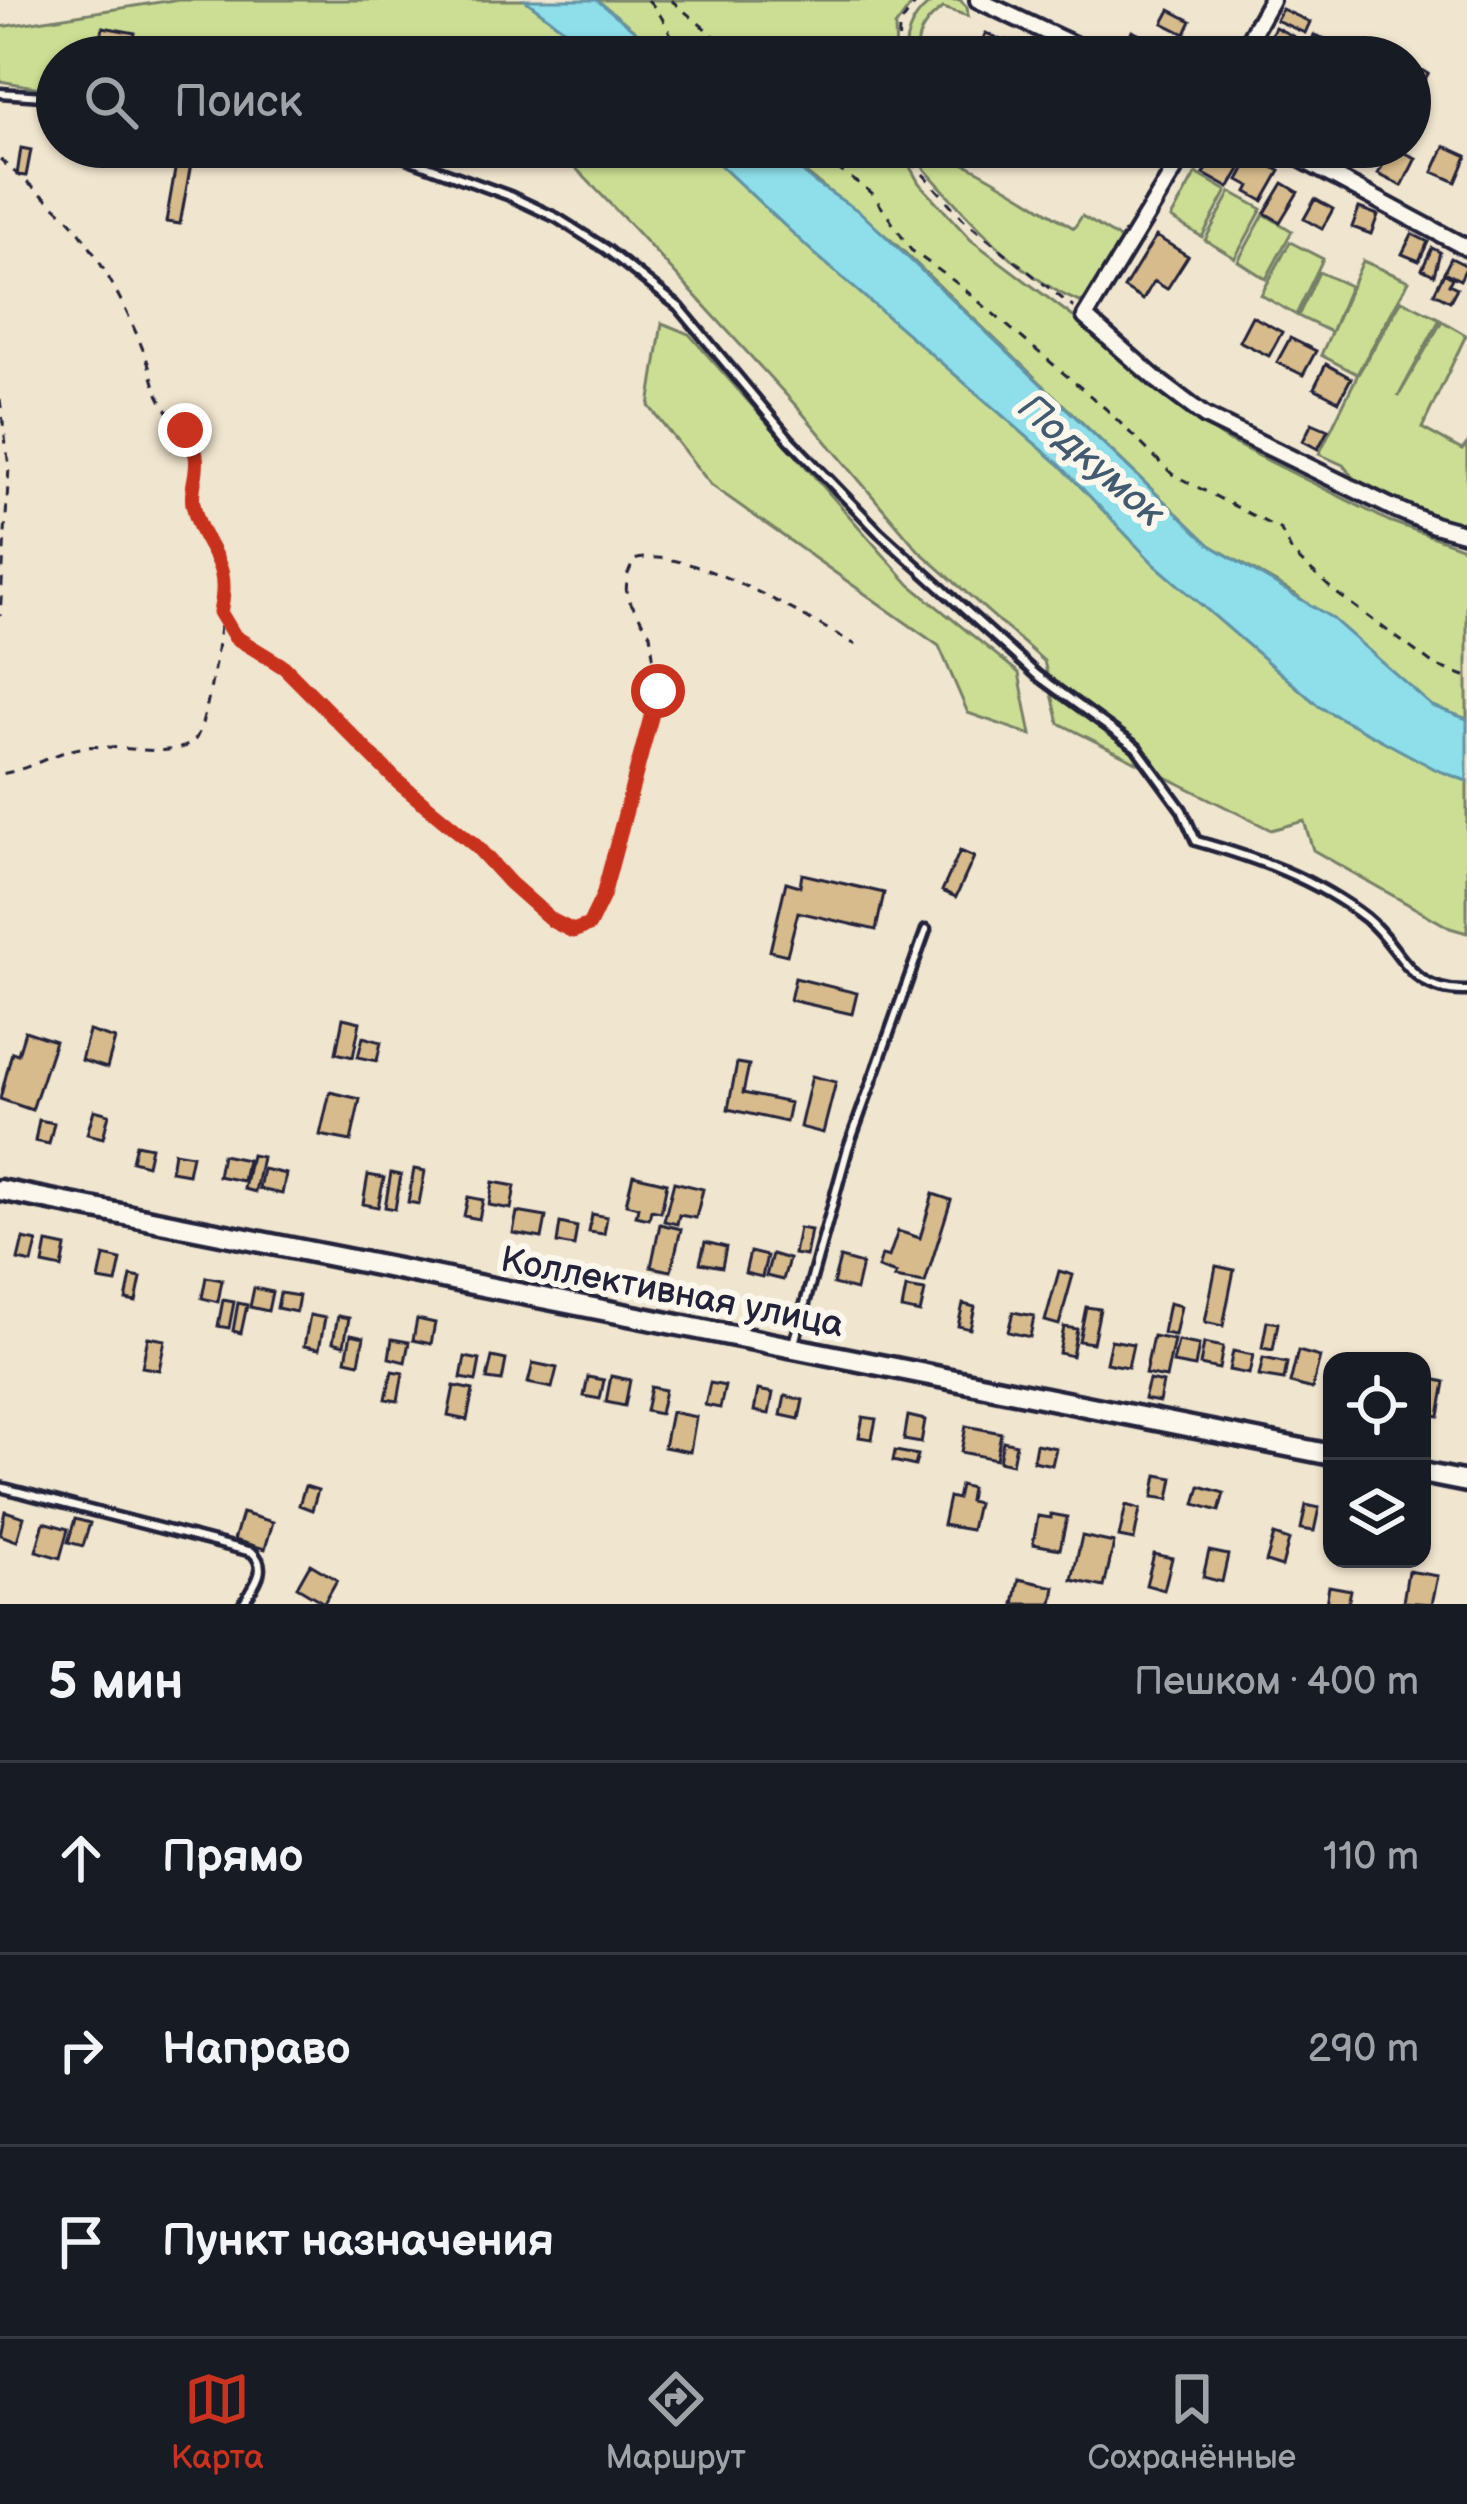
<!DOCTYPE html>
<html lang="ru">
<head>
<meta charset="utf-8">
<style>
  :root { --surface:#171b24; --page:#20242c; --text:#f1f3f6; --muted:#9ea1a6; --line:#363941; --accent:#c8321e }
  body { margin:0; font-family:"Balsamiq Sans",sans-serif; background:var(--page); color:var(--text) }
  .controls { position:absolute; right:36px; bottom:36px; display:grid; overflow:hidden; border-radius:24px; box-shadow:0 3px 9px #0004 }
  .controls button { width:108px; height:108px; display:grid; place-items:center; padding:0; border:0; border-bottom:3px solid var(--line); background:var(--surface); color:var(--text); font:60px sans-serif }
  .stop { position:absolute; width:36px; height:36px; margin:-27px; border:9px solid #c8321e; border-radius:50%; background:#fff }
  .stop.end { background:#c8321e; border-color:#fff; box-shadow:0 3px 12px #0008 }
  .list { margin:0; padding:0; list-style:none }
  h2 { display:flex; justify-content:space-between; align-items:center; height:156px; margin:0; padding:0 48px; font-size:51px }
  h2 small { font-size:39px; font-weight:400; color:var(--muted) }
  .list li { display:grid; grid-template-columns:78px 1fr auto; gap:36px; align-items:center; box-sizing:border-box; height:192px; padding:0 48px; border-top:3px solid var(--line) }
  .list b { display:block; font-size:45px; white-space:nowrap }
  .list em { font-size:39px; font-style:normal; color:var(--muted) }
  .icon { flex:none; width:66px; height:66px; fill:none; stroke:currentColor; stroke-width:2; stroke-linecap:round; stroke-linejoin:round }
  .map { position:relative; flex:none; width:1467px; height:1604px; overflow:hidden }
  .search { position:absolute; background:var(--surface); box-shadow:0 3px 9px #0004; left:36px; right:36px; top:36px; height:132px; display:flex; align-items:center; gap:30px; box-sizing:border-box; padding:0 42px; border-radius:66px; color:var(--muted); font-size:45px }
  .sheet { height:732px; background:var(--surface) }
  nav { display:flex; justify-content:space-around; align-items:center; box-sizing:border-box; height:168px; border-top:3px solid var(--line); background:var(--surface); font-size:33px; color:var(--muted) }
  nav a { display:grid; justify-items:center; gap:6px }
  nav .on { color:var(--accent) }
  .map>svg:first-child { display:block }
  .green { fill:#ccde93; stroke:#778067; stroke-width:3 }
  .water { fill:#8edfea; stroke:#6393a4; stroke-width:3 }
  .building { fill:#d7bb8c; stroke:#22223b; stroke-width:3 }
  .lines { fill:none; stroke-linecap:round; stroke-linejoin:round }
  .lane-casing { stroke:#22223b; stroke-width:15 }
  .street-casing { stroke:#22223b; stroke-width:22 }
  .secondary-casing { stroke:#22223b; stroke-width:27 }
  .path { stroke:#22223b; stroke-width:3; stroke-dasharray:9 9; stroke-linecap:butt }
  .lane { stroke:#fbf7ec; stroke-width:6 }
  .street { stroke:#fbf7ec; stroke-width:14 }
  .secondary { stroke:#fbf7ec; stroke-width:18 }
  .route { stroke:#c8321e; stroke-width:15 }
  .labels { text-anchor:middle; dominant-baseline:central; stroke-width:12; stroke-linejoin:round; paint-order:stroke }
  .street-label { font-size:36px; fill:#22223b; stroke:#fbf7ec }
  .water-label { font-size:39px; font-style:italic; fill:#425b70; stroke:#fbf7ec }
</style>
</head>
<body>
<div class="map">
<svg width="1467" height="1604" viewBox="0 0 1467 1604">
  <rect width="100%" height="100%" fill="#f0e5cf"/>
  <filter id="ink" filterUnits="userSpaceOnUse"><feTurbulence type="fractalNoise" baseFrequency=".00833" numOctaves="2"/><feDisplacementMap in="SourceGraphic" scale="24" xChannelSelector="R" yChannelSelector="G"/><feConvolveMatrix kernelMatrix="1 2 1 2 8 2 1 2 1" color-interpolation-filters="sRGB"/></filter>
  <g filter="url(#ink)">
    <path class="green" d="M173 0H525L601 57H57V91L0 81V27Z
      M597 0H915L895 27 896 57H667Z
      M935 0H960L967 7 968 16 943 8C926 20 914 36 918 57H905C905 33 914 13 935 0Z
      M545 147H701L816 255 1060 465 1154 564 1320 707 1437 770 1467 781V933L1450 928 1313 850 1304 821 1271 830 1059 723 1044 661 919 551 799 409 637 232 568 160Z
      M775 147H904L905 158 919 183 971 240 1080 322 1183 409 1227 440 1389 521 1467 549V719L1432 706 1295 594 1210 545 901 249C860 212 816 184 775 147Z
      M911 147C953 147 1035 206 1074 228L1082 216 1122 240 1090 298 1080 302C1021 280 956 205 915 158Z
      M1196 173 1227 191 1202 237 1171 218Z
      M1231 192 1262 209 1235 258 1205 240Z
      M1264 214 1292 231 1266 279 1238 261Z
      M1290 242 1323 259 1296 315 1261 295Z
      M1363 261 1409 281 1357 374 1321 355Z
      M1319 272 1350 286 1331 332 1298 316Z
      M1402 300 1440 319 1398 397 1442 321 1466 335 1422 428 1462 450 1467 444V526L1395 502 1356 481 1343 465 1319 454 1357 376Z
      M662 323 689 334 910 585 1019 673 1031 735 968 713 939 646 711 485 649 406Z"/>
    <path class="water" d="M525 0H597L667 57H601Z
      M701 147H775L814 182 860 212 1210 545 1332 618 1432 706 1467 719V781L1437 770 1320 707 1154 564 1060 465 816 255Z"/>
    <path class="building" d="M1282 9 1310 22 1305 33 1276 20Z
      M1170 10 1191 21 1185 34 1163 23Z
      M103 27 135 33 131 57 98 53Z
      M1275 27 1304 42 1297 57H1284L1265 47Z
      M1132 31 1145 37 1137 56 1124 50Z
      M986 33 999 39 991 57H974Z
      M1314 35 1334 42 1328 57H1305Z
      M1007 40 1027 50 1024 57H998Z
      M1410 63 1428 74 1417 93 1410 89Z
      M1445 146 1467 156 1456 182 1433 172Z
      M179 147H194L180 224 166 222Z
      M1140 147H1178L1168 165Z
      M1220 147 1246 159 1229 188 1204 174Z
      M1392 147 1416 158 1402 186 1378 174Z
      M21 148 31 150 26 176 17 175Z
      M1252 156 1280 171 1263 201 1247 192 1250 186 1239 180Z
      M1283 183 1298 192 1280 222 1265 213Z
      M1315 199 1333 209 1322 229 1304 219Z
      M1359 208 1378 215 1371 234 1352 227Z
      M1412 234 1428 242 1419 261 1402 254Z
      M1156 236 1188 256 1167 289 1154 281 1143 300 1124 288Z
      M1432 248 1440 252 1434 275 1422 269Z
      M1451 258 1467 266 1460 280 1444 272Z
      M1444 273 1452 278 1449 284 1457 288 1450 301 1434 293Z
      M1252 316 1282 332 1269 356 1239 341Z
      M1290 338 1316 351 1303 375 1277 362Z
      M1326 364 1351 378 1339 401 1314 388Z
      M1312 423 1328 430 1318 449 1303 441Z
      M960 851 974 857 956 897 942 891Z
      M802 874 884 893 876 930 798 912 787 955 770 951 786 882 800 886Z
      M795 978 857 993 852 1014 790 1000Z
      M343 1018 360 1022 353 1057 336 1053Z
      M25 1031 55 1041 32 1110 0 1099 12 1052 18 1054Z
      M89 1031 115 1039 107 1068 81 1060Z
      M363 1037 381 1042 377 1061 358 1057Z
      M737 1063 749 1065 743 1093 790 1103 786 1122 728 1109Z
      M812 1076 836 1082 823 1133 800 1127Z
      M330 1092 360 1099 351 1141 320 1135Z
      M94 1110 109 1114 103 1138 87 1134Z
      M39 1120 54 1123 49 1144 35 1141Z
      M136 1144 151 1147 147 1165 132 1161Z
      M174 1152 192 1155 188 1174 171 1171Z
      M222 1155 247 1160 243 1181 218 1176Z
      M251 1155 262 1157 255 1192 244 1189Z
      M263 1169 286 1174 282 1194 259 1189Z
      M414 1169 425 1171 419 1204 408 1202Z
      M391 1173 401 1175 395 1209 385 1207Z
      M368 1175 384 1178 378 1207 363 1204Z
      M633 1175 667 1183 661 1212 651 1210 649 1219 636 1216 638 1207 626 1204Z
      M493 1182 515 1186 511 1209 489 1205Z
      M674 1182 703 1189 696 1218 679 1215 677 1224 664 1221Z
      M933 1194 951 1200 925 1283 894 1278 896 1274 878 1268 882 1255 889 1257 898 1231 920 1238Z
      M468 1197 483 1200 479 1219 464 1216Z
      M517 1212 546 1217 542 1238 513 1233Z
      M592 1214 607 1217 604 1234 589 1232Z
      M560 1223 577 1227 574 1246 557 1243Z
      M660 1224 681 1229 671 1271 651 1267Z
      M799 1228 811 1230 806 1256 794 1254Z
      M23 1239 37 1242 32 1263 18 1260Z
      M705 1242 726 1247 722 1267 700 1263Z
      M47 1243 66 1247 62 1268 43 1264Z
      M750 1252 767 1256 762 1277 745 1273Z
      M772 1254 789 1259 783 1280 766 1276Z
      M104 1256 121 1260 116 1283 99 1280Z
      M840 1258 862 1264 856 1290 833 1284Z
      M1216 1266 1234 1270 1223 1326 1205 1322Z
      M1059 1271 1073 1275 1059 1325 1045 1321Z
      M131 1276 141 1278 136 1302 126 1300Z
      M206 1277 222 1280 218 1302 202 1298Z
      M254 1288 272 1292 268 1311 250 1307Z
      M906 1288 925 1291 920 1313 902 1309Z
      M280 1293 299 1296 296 1312 277 1308Z
      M223 1300 234 1302 229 1328 218 1326Z
      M238 1303 247 1305 241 1333 233 1331Z
      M1169 1303 1181 1306 1175 1335 1163 1333Z
      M963 1304 975 1307 970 1329 958 1326Z
      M1086 1307 1100 1309 1093 1343 1079 1341Z
      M1013 1312 1034 1316 1030 1337 1008 1332Z
      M310 1315 325 1318 319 1349 304 1346Z
      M338 1316 349 1318 344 1345 333 1342Z
      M417 1319 435 1323 431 1344 413 1340Z
      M1267 1321 1278 1323 1273 1350 1262 1348Z
      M1064 1327 1077 1329 1072 1356 1059 1353Z
      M351 1334 364 1337 359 1363 346 1360Z
      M1153 1336 1174 1340 1166 1378 1145 1374Z
      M148 1337 165 1340 159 1370 142 1367Z
      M392 1339 409 1342 405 1362 389 1358Z
      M1111 1340 1133 1344 1128 1367 1106 1363Z
      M1178 1341 1199 1345 1195 1367 1173 1363Z
      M1204 1343 1223 1347 1219 1369 1200 1365Z
      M1233 1351 1253 1355 1249 1374 1229 1370Z
      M1298 1351 1320 1357 1312 1389 1290 1383Z
      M465 1357 480 1360 476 1381 461 1378Z
      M492 1357 506 1360 502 1381 487 1379Z
      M1263 1358 1287 1363 1284 1380 1259 1376Z
      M533 1363 557 1368 552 1388 528 1383Z
      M392 1371 403 1373 398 1401 386 1399Z
      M611 1376 630 1380 625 1406 606 1402Z
      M588 1377 604 1380 600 1399 584 1396Z
      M1424 1377 1445 1382 1439 1416 1422 1413Z
      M1149 1380 1163 1383 1159 1402 1144 1399Z
      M710 1383 725 1386 720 1408 705 1405Z
      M454 1386 473 1390 467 1420 448 1416Z
      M651 1387 665 1390 660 1414 646 1411Z
      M758 1390 773 1393 769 1414 754 1411Z
      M785 1396 803 1400 799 1419 781 1415Z
      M671 1412 696 1417 690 1452 664 1447Z
      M908 1416 925 1420 921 1443 904 1440Z
      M863 1417 876 1419 872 1439 859 1437Z
      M966 1426 1001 1433 996 1459 961 1452Z
      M1003 1441 1016 1444 1012 1464 999 1461Z
      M1036 1444 1056 1448 1052 1465 1033 1461Z
      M895 1451 918 1455 915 1466 893 1461Z
      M1157 1475 1173 1478 1169 1499 1153 1497Z
      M960 1485 971 1488 969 1501 977 1503 971 1530 943 1525 949 1497 957 1499Z
      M305 1486 318 1490 312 1510 299 1505Z
      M1200 1486 1224 1493 1219 1511 1195 1504Z
      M1126 1505 1140 1509 1134 1540 1119 1537Z
      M1306 1505 1319 1508 1314 1531 1301 1529Z
      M5 1511 24 1517 17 1541 0 1535Z
      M242 1513 273 1522 265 1549 234 1540Z
      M1051 1514 1067 1517 1060 1549 1033 1544 1038 1516 1051 1518Z
      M75 1519 90 1523 83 1546 68 1542Z
      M44 1522 68 1529 60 1558 36 1551Z
      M1274 1535 1289 1540 1282 1567 1266 1562Z
      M1082 1536 1114 1543 1104 1587 1072 1580Z
      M1209 1551 1228 1555 1222 1582 1203 1577Z
      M1154 1554 1172 1558 1164 1590 1146 1585Z
      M310 1564 337 1580 324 1603 297 1587Z
      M1408 1571 1438 1576 1432 1604 1403 1602Z
      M1019 1579 1055 1587 1052 1604H1014Z
      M1329 1586 1351 1590 1348 1604H1326Z"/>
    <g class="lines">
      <defs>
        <path id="lane" d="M0 93 57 97
          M376 147 510 196 557 218 606 249 679 307 790 440 879 532 1037 675 1136 747 1182 810 1196 841C1256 858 1316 879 1366 918 1403 948 1407 993 1467 991
          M793 1347 848 1148 926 930
          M0 1487 252 1552C270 1569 253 1586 243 1604"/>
        <path id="street" d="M978 0 1100 57
          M1239 57 1271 0
          M1188 147 1085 317 1157 380 1205 416 1391 507 1434 525 1467 534
          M1279 147 1467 248"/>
        <path id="secondary" d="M0 1190 1332 1455
          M1422 1473 1467 1482"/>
      </defs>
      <use href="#lane" class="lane-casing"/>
      <use href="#street" class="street-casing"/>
      <use href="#secondary" class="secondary-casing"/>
      <path class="path" d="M648 0C672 24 663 39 697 57
        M671 0 714 36 748 57
        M866 57 895 49
        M898 57 899 26 918 0
        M807 147 872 193 911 250 958 284 1106 409 1172 474 1281 530 1293 554 1335 592 1434 665 1467 677
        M899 147 964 220 1074 308
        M0 159C24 182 63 208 81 234 106 269 130 315 145 355 151 369 153 385 160 398 169 418 187 430 194 452 199 466 191 482 191 497 193 526 218 545 223 571 227 593 209 726 194 741 174 760 114 744 87 747 56 750 31 770 0 774
        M0 399 9 467 0 616
        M221 612 235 637 283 667 399 783 476 846 510 883 553 921 573 931 589 925 603 896 658 691 650 634 626 595 627 576 634 560C686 544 807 618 856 645"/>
      <use href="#lane" class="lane"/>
      <use href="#street" class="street"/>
      <use href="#secondary" class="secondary"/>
    </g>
  </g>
  <g class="lines" filter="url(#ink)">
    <path class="route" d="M185 430C188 438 195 448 196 456 199 472 190 488 193 504 202 552 233 556 220 612L235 637 284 667 399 783 476 846 510 883 553 921 573 931 589 925 603 896 658 691"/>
  </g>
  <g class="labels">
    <g class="street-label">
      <text transform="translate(672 1293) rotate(11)">Коллективная улица</text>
    </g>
    <g class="water-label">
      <text transform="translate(1091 461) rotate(41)">Подкумок</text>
    </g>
  </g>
</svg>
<div class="controls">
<button><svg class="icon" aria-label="locate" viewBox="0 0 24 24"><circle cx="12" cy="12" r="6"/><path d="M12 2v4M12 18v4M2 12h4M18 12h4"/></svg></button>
<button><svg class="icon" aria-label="layers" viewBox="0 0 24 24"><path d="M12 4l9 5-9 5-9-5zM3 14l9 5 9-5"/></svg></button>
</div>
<div class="stop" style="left:658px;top:691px"></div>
<div class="stop end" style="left:185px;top:430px"></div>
<div class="search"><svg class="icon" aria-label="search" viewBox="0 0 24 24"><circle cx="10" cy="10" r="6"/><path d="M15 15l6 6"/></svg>Поиск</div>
</div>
<section class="sheet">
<h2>5 мин<small>Пешком · 400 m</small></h2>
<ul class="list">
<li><svg class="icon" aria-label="ahead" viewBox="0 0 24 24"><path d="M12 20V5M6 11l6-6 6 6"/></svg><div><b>Прямо</b></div><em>110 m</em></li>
<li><svg class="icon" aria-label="right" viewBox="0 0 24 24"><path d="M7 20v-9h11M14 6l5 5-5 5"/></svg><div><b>Направо</b></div><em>290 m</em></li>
<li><svg class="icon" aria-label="arrive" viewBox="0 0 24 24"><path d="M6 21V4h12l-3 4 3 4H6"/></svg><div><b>Пункт назначения</b></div></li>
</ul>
</section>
<nav>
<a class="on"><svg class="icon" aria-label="map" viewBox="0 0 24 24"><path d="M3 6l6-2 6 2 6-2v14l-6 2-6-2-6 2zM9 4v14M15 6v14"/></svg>Карта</a>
<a><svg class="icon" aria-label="directions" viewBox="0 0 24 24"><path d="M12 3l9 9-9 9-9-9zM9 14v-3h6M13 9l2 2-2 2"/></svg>Маршрут</a>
<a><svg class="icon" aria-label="saved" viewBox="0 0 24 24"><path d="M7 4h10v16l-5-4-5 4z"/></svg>Сохранённые</a>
</nav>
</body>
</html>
